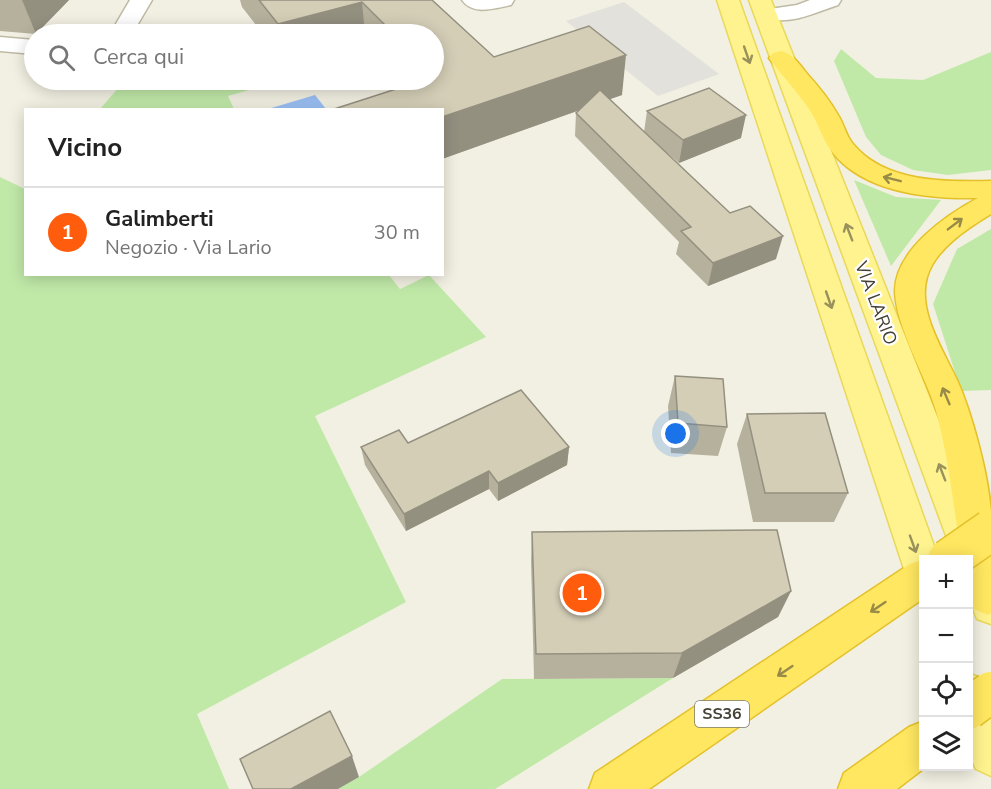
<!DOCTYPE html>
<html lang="it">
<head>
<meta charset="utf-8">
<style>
  :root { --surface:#fff; --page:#f2f2f2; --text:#222; --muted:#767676; --line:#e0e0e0; --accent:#ff5d0d }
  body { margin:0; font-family:"Nunito Sans",sans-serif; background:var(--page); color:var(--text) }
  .controls { position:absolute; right:18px; bottom:18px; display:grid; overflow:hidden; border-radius:0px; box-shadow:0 3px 15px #0003 }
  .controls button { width:54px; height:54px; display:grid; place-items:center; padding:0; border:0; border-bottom:2px solid var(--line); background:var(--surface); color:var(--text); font:30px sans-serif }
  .you { position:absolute; left:676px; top:434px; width:21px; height:21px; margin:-15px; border:4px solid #fff; border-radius:50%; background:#1a73e8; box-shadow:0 0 0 9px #1a73e833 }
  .badge { display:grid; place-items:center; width:39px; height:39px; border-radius:50%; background:var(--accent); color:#fff; font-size:20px; font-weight:700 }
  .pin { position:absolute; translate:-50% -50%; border:3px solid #fff; box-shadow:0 2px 6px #0006 }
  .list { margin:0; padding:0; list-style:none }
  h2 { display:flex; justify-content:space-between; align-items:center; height:78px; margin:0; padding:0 24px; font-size:26px }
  h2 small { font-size:20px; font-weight:400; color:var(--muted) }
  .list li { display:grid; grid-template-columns:39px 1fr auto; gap:18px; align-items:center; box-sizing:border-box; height:90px; padding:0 24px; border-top:2px solid var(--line) }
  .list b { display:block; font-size:22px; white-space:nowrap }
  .list p { margin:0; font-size:20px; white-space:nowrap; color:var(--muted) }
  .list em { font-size:20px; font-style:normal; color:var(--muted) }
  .icon { flex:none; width:33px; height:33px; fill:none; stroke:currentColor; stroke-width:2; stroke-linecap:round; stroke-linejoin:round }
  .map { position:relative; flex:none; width:991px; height:789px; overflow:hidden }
  .search { position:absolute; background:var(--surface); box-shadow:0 3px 15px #0003; left:24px; top:24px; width:420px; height:66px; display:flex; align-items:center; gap:15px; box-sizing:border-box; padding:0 21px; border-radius:33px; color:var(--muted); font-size:22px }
  .panel { position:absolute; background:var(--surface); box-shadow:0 3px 15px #0003; left:24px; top:108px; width:420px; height:168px; border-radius:0px }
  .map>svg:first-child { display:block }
  .green { fill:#c0e9a8 }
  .parking { fill:#e2e1db }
  .water { fill:#9abff3 }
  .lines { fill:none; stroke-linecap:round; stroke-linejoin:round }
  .minor-casing { stroke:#bebaa5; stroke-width:3 }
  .major-casing { stroke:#e9d85a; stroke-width:3 }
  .highway-casing { stroke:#e4c12a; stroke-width:3 }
  .minor { fill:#fff; fill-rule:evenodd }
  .major { fill:#fff38f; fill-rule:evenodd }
  .highway { fill:#ffe761; fill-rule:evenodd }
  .highway-bridge-casing { stroke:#e4c12a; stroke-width:43; stroke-linecap:butt }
  .highway-bridge { stroke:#ffe761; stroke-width:40 }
  .wall { fill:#b6b19d }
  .shaded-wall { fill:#949080 }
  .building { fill:#d4ceb7; stroke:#949080; stroke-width:1.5 }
  .oneway { stroke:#98915c }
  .oneway2 { stroke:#988b48 }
  .labels { text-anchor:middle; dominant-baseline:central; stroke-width:4.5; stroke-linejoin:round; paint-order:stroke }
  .shield { fill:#fff; stroke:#7c7970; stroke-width:1.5 }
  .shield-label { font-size:16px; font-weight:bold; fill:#444033 }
  .street-label { font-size:18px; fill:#444033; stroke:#fff }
</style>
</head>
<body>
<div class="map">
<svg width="991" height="789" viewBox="0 0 991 789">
  <rect width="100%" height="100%" fill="#f2f0e2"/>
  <path class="green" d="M841 49 876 78 923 80 991 52V170L948 175 913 170 881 155 866 137 834 61Z
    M125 80H269L273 83 228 96 234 109H100Z
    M0 177 25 189 26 274H388L400 289 429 275 486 337 315 416 406 602 197 714 229 789H0Z
    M854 180 896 197 941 200 891 266Z
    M991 229V390L961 391 933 304 957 249Z
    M673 678 495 789H338L359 777 502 679Z"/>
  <path class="parking" d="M624 2 719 74 658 96 566 21Z"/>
  <path class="water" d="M315 95 326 109H268Z"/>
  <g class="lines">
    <defs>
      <path id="minor" d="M130 0H152L132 34H110Z
        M462 0H514L511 5C495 8 473 16 462 0Z
        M810 0H841L838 5C817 12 793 24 770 19L767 14 770 9 797 5Z
        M0 37 34 40V54L0 51Z"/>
      <path id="major" d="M717 0H739L939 560H924V589L910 584 905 572Z
        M749 0H771L974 509 991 554V624L977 619C968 598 968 581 968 560H955Z
        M968 673 983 679 991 698V776L976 769 968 752Z"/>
      <path id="highway" d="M781 51C793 54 800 65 808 75 819 87 830 101 838 115 844 124 846 136 853 144 885 183 946 182 991 181V214C968 228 935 249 927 277 917 311 943 350 957 380 972 413 989 477 991 513 991 546 991 580 991 613L988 615 974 609 968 597V560H962C954 510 949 459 936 411 928 384 914 360 905 334 900 320 895 305 895 290 896 250 946 215 978 198 930 199 865 193 833 153 822 140 819 123 809 109 797 91 782 76 769 58L773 53Z
        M924 559V598L649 789H589L595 773 910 564Z
        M924 721V766H927L897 789H838L844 773 909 727Z"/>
    </defs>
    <use href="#minor" class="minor-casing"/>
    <use href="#major" class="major-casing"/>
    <use href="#highway" class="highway-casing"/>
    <use href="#minor" class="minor"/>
    <use href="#major" class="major"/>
    <use href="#highway" class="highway"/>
    <defs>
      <path id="highway-bridge" d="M948 560 991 530
        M968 709 991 692"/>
    </defs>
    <use href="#highway-bridge" class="highway-bridge-casing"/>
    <use href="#highway-bridge" class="highway-bridge"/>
  </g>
  <path class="wall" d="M0 0H69L36 34 0 31Z
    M240 0H432L494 57 622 95 609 99 644 132 647 111 741 138 679 163 665 151 776 259 708 286 676 254 679 242 575 136 576 113 580 110 442 159V110L407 85 402 80H434V34H263L242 7Z
    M675 376 727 427 718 456 671 453 668 406Z
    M747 414 848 493 834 522H753L737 444Z
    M408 443 569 447 567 465 498 501 489 489 406 531 365 465 361 447Z
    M532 532 791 591 778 617 673 678 534 679 531 560Z"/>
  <path class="shaded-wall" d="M22 0H69L36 34Z
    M362 2 365 34H280L278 24Z
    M626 55 622 95 442 159V117Z
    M746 115 741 138 679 163 683 140Z
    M783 236 776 259 708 286 713 263Z
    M569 447 567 465 498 501V483Z
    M489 471V489L406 531 404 514Z
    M791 591 778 617 673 678 682 653Z
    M352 756 359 777 338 789H291Z"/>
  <path class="building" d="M259 0H432L494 57 589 26 626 55 442 117V110H331L424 80H434V77L435 76 434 75V34H394L362 2 278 24Z
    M709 88 746 115 683 140 647 111Z
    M600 90 730 213 750 206 783 236 713 263 681 231 691 227 576 113Z
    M675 376 723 379 727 427 678 423Z
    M521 390 569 447 498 483 489 471 404 514 361 447 399 430 408 443Z
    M825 413 848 493H765L747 414Z
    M777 530 791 591 682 653 536 654 532 532Z
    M330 711 352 756 291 789H253L240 759Z"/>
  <defs><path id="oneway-shaft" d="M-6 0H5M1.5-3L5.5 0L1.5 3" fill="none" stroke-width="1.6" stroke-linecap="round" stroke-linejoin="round" transform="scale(1.5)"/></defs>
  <g class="oneway">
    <use href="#oneway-shaft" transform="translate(747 55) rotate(71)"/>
    <use href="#oneway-shaft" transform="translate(849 232) rotate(-111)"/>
    <use href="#oneway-shaft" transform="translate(829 300) rotate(71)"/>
    <use href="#oneway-shaft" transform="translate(942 472) rotate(-111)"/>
    <use href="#oneway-shaft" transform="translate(913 544) rotate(70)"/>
  </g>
  <g class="oneway2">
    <use href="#oneway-shaft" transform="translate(892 179) rotate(-166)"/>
    <use href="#oneway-shaft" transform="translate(955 224) rotate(-37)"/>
    <use href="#oneway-shaft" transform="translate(946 396) rotate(-113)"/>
    <use href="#oneway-shaft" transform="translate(878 607) rotate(146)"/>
    <use href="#oneway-shaft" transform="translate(785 671) rotate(146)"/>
  </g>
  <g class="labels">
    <rect class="shield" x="695" y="701" width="54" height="26" rx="4.5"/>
    <g class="shield-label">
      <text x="722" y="714">SS36</text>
    </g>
    <g class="street-label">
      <text transform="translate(876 303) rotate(69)">VIA LARIO</text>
    </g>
  </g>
</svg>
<div class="controls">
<button>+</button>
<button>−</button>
<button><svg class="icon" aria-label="locate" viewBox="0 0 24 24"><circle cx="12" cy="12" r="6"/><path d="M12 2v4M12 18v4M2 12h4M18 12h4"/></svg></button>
<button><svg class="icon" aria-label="layers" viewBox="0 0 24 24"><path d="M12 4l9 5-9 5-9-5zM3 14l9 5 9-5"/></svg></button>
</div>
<div class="you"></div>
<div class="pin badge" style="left:582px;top:593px">1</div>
<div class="search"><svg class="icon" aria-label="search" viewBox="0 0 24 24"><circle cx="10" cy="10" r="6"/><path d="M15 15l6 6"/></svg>Cerca qui</div>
<section class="panel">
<h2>Vicino<small></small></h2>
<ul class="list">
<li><span class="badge">1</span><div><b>Galimberti</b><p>Negozio · Via Lario</p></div><em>30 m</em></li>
</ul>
</section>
</div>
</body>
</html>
